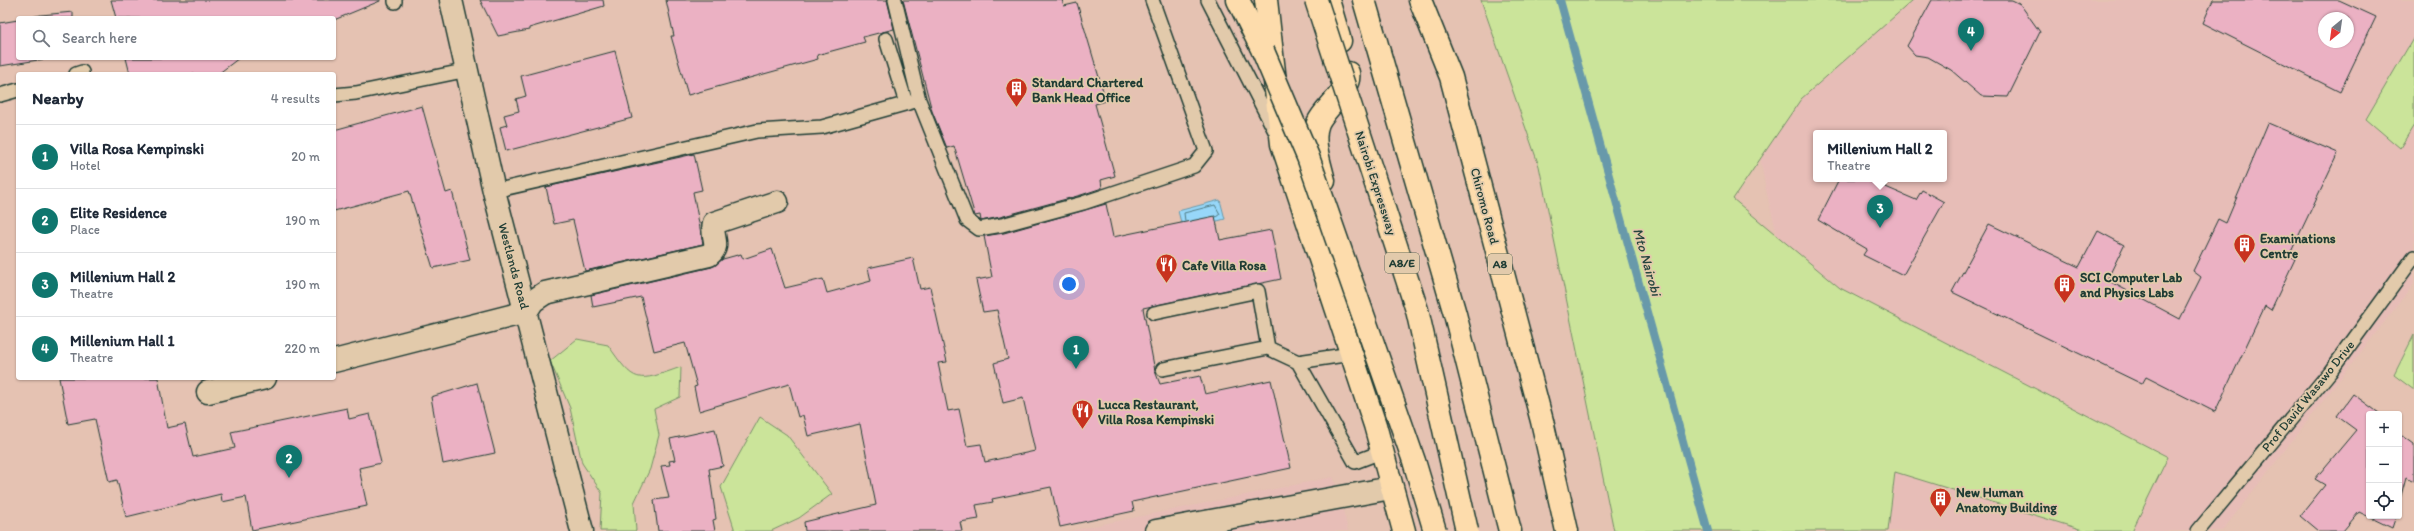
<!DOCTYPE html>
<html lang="en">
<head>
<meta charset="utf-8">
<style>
  :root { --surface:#fff; --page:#f2f2f3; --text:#1f2937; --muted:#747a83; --line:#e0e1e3; --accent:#0f766e }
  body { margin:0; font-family:Itim,sans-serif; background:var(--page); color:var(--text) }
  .controls { position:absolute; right:12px; bottom:12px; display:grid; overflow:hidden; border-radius:4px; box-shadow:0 1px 3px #0004 }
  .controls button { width:36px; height:36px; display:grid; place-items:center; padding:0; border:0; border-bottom:1px solid var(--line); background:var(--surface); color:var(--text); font:20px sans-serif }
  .compass { position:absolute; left:2318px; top:12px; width:36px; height:36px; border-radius:50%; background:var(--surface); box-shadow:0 1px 3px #0004; rotate:209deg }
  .you { position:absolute; left:1069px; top:284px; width:14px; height:14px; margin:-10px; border:3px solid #fff; border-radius:50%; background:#1a73e8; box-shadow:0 0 0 6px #1a73e833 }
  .badge { display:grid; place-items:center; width:26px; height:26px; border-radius:50%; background:var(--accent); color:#fff; font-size:13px; font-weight:700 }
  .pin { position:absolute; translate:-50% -33px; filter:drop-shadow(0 1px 2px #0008) }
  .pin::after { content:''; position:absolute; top:21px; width:14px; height:12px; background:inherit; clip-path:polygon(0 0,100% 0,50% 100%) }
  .popup { position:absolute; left:1813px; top:130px; width:134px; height:52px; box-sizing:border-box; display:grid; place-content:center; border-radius:4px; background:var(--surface); filter:drop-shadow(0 1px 3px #0005); font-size:13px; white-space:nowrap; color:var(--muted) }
  .popup b { font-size:15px; color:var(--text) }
  .popup::after { content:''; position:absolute; left:50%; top:100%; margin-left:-8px; border:8px solid transparent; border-top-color:var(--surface) }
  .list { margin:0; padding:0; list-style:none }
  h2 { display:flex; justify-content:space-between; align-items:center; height:52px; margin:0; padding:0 16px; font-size:17px }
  h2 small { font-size:13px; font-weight:400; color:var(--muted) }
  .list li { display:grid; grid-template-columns:26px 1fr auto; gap:12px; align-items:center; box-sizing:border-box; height:64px; padding:0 16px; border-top:1px solid var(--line) }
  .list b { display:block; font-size:15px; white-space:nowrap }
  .list p { margin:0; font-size:13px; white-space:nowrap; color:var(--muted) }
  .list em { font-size:13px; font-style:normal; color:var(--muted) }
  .icon { flex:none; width:22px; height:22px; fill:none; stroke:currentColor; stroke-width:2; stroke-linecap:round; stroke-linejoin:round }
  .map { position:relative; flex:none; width:2414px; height:531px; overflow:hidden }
  .search { position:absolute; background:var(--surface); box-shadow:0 1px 3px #0004; left:16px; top:16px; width:320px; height:44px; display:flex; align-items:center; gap:10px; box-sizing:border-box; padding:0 14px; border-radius:4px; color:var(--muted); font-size:15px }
  .panel { position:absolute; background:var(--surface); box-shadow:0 1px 3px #0004; left:16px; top:72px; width:320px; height:308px; border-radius:4px }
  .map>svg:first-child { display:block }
  .built { fill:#e7bdb7; fill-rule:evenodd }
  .green { fill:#cbe49a; stroke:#759067 }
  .water { fill:#97d7f9; stroke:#6799aa }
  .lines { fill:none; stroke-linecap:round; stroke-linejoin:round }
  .shore { stroke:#4f7b83; stroke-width:1 }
  .stream { stroke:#6799aa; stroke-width:8 }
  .building { fill:#ebb1c3; stroke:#1f3d34; fill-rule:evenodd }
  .service-casing { stroke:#1f3d34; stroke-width:16 }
  .minor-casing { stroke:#1f3d34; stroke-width:25 }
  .trunk-casing { stroke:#1f3d34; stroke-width:25 }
  .motorway-casing { stroke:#1f3d34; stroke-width:25 }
  .service { stroke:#e2caab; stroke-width:13 }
  .minor { stroke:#e2caab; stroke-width:22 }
  .trunk { stroke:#fddcac; stroke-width:22 }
  .motorway { stroke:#fddcac; stroke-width:22 }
  .motorway-bridge-casing { stroke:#1f3d34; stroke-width:25; stroke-linecap:butt }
  .motorway-bridge { stroke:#fddcac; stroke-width:22 }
  .labels { text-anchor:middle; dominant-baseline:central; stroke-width:3.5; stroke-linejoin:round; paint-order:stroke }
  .shield { fill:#e2caab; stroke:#5a6758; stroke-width:1 }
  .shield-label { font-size:12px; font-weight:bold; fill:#1f3d34 }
  .poi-label { font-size:13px; font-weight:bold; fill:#1f3d34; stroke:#e2caab; text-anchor:start }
  .street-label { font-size:13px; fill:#1f3d34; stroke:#e2caab }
  .water-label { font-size:14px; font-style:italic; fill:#25453e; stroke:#e2caab }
</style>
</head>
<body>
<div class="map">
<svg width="2414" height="531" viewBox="0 0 2414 531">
  <rect width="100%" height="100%" fill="#e5c2b2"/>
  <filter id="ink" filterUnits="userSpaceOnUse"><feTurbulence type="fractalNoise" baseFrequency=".025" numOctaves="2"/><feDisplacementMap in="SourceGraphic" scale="8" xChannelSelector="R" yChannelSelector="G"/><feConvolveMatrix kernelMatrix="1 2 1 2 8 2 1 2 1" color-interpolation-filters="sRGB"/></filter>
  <g filter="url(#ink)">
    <path class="built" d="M1732 0H2414V284L2222 531H1851L1766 190ZM2324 18H2348V42H2324ZM1816 133H1944V179H1816Z
      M1333 477 1340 496 1348 531H1069Z"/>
    <path class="green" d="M1481 0H1913L1801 99 1733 199 1840 288 2168 457 2132 531H2086L1895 472 1888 531H1614L1539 166Z
      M2414 37V125L2400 148 2366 119Z
      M2414 335V390L2394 375Z
      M577 339 608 345C635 384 636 383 681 367L680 397 654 409 659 435 650 469 634 503 636 531H600L602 493 582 463 570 408 550 361Z
      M760 417 787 435 832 494 799 518 771 531H735L721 487Z"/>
    <path class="water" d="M1220 200 1225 219 1183 230 1178 211Z"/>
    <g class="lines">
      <path class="shore" d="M1185 221 1184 213 1215 205 1220 214 1216 217"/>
      <path class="stream" d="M1560 0 1708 531"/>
    </g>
    <path class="building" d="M111 0H380V1L334 20 116 18Z
      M480 0H603L604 6 529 28V30L498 36Z
      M666 0H887L894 29 863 37 865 42 817 55 818 59 688 95 671 36H674Z
      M903 0H1062L1064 6 1077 3 1106 101 1095 104 1115 176 1101 180 1102 188 1081 195 1000 217 981 221 980 215 975 216 954 146 947 148 932 111Z
      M1932 0H2012L2020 4 2040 32 2008 97 1981 96 1951 70 1928 57 1915 55 1907 46Z
      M2213 0H2339L2376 17 2340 92 2203 23ZM2324 18H2348V42H2324Z
      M73 12V18H26L41 15Z
      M18 20V58H51L0 66V23Z
      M615 51 632 118 506 151 500 127 507 125 504 115 519 111 516 99 526 96 521 76Z
      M126 58H239L218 74H130Z
      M422 106 446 193 452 191 470 260 433 268 409 191 334 211V130Z
      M2268 123 2338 153 2289 256 2295 259 2271 310 2265 306 2215 412 2146 377 2142 384 1952 292 1989 224 2079 267 2098 231 2124 245 2107 280 2180 319 2201 277 2193 271 2218 219 2226 223Z
      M694 154 702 190 693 192 703 244 585 271 573 220 554 224 546 187Z
      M1839 179H1867L1916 200 1922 190 1944 202 1903 275 1863 255 1867 249 1818 220Z
      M1106 204 1113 237 1215 216 1220 240 1271 230 1281 279 1143 308 1155 371 1160 384 1200 376 1205 394 1271 380 1291 468 1132 502 1134 511 1060 527 1051 487 992 499 993 502 976 505 979 519 960 522 962 531H805L804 522 876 505 860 424 808 436 803 415 798 417 789 384 699 411 694 387 697 386 685 343 654 351 641 297 593 307 591 295 712 267 723 259 741 254 743 259 772 249 785 288 823 279 827 293 871 281 868 268 913 258 920 289 930 287 947 362 938 363 948 411 959 409 967 446 981 444 985 462 1035 451 1023 398 1003 403 994 363 1008 359 997 310 983 312 976 280 992 277 984 236 1004 233Z
      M59 378H158L167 428 185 424 193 457 235 448 231 432 347 408 349 419 370 414 381 463 359 468 367 506 252 530 246 497 222 502 221 494 126 517 117 480 109 482 95 419 68 424Z
      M477 383 495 453 443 464 431 397Z
      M2353 394 2379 413 2369 414V516H2396L2392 528 2359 512 2343 531H2318L2300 516 2325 485 2315 479 2356 430 2337 416Z
      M715 429 723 466 709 469 716 519 713 520 715 531H658L654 500 669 498 661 466 670 465 669 461 675 460 670 439Z
      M2399 433 2414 444V481L2406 477 2399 503Z"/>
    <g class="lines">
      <defs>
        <path id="service" d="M395 0V2
          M1208 0 1275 131
          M886 39 906 103
          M76 74 82 72
          M0 95 18 90
          M334 95 356 93 468 70
          M919 100 967 220 979 229 1002 225 1083 203 1194 166 1206 151 1152 0
          M494 191 757 131 822 127 919 100 895 0
          M1154 313 1258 291 1268 348
          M1298 362 1355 462 1381 452
          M1163 369 1268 348 1298 362 1351 354
          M2198 531 2330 372 2414 257"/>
        <path id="minor" d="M451 0 494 191 582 531
          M334 361 526 312 533 301 545 293 709 255C722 245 710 236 714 223L777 202
          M208 392 265 378
          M1156 531 1391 488"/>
        <path id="trunk" d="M1266 0 1282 144 1375 425 1404 531
          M1328 0 1340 41
          M1420 0 1451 77 1542 421 1567 531
          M1324 181C1320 163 1311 140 1318 123 1324 108 1352 89 1348 73"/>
        <path id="motorway" d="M1238 0 1263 51
          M1364 0 1455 314 1510 531"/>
      </defs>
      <use href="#service" class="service-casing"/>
      <use href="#minor" class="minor-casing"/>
      <use href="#trunk" class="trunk-casing"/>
      <use href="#motorway" class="motorway-casing"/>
      <use href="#service" class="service"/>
      <use href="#minor" class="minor"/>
      <use href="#trunk" class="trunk"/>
      <use href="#motorway" class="motorway"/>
      <defs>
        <path id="motorway-bridge" d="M1316 0 1417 310 1467 531
          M1263 51 1308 157 1414 461 1435 531"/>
      </defs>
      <use href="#motorway-bridge" class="motorway-bridge-casing"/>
      <use href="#motorway-bridge" class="motorway-bridge"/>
    </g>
  </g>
  <defs>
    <symbol id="building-pin" viewBox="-11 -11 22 30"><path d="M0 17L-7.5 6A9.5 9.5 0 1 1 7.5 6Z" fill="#c8321e" stroke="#e2caab"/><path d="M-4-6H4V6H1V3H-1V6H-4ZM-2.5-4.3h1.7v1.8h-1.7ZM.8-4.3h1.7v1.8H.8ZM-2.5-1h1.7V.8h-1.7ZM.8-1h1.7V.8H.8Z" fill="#fff"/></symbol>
    <symbol id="restaurant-pin" viewBox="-11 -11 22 30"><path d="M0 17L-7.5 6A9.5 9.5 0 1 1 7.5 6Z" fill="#c8321e" stroke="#e2caab"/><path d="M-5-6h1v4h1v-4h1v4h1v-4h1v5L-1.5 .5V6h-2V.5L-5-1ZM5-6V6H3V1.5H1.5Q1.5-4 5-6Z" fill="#fff"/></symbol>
  </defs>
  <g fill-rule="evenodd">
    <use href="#building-pin" x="1004" y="76" width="25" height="34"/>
    <use href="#building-pin" x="2232" y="232" width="25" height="34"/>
    <use href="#restaurant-pin" x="1154" y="252" width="25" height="34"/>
    <use href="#building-pin" x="2052" y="272" width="25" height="34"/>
    <use href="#restaurant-pin" x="1070" y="398" width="25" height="34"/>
    <use href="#building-pin" x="1928" y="486" width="25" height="34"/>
  </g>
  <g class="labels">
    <g class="shield">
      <rect x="1385" y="253" width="34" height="20" rx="3"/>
      <rect x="1488" y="254" width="24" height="20" rx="3"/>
    </g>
    <g class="shield-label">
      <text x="1402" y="263">A8/E</text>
      <text x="1500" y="264">A8</text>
    </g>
    <g class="poi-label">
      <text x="1032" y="82">Standard Chartered<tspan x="1032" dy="15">Bank Head Office</tspan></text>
      <text x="2260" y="238">Examinations<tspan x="2260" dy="15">Centre</tspan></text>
      <text x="1182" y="265">Cafe Villa Rosa</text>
      <text x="2080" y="277">SCI Computer Lab<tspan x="2080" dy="15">and Physics Labs</tspan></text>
      <text x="1098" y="404">Lucca Restaurant,<tspan x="1098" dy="15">Villa Rosa Kempinski</tspan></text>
      <text x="1956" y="492">New Human<tspan x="1956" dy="15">Anatomy Building</tspan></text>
    </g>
    <g class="street-label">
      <text transform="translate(1376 183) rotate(72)">Nairobi Expressway</text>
      <text transform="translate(1485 206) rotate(75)">Chiromo Road</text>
      <text transform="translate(514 266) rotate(75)">Westlands Road</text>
      <text transform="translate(2308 396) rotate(-51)">Prof David Wasawo Drive</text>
    </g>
    <g class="water-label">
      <text transform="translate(1647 262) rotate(74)">Mto Nairobi</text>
    </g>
  </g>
</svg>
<div class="controls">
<button>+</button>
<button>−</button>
<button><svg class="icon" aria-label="locate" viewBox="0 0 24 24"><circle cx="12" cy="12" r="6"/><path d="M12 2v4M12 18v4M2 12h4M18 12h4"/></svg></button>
</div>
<svg class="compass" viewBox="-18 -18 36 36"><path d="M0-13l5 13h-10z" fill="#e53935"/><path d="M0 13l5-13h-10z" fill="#747a83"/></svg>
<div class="you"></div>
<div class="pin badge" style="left:1076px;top:369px">1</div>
<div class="pin badge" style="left:289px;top:478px">2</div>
<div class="pin badge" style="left:1880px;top:228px">3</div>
<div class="popup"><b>Millenium Hall 2</b>Theatre</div>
<div class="pin badge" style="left:1971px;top:51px">4</div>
<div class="search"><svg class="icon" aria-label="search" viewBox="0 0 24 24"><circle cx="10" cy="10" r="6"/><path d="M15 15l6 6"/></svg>Search here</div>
<section class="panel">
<h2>Nearby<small>4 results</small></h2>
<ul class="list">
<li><span class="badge">1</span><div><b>Villa Rosa Kempinski</b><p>Hotel</p></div><em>20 m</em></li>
<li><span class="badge">2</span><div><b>Elite Residence</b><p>Place</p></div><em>190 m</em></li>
<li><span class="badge">3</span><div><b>Millenium Hall 2</b><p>Theatre</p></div><em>190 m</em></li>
<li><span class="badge">4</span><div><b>Millenium Hall 1</b><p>Theatre</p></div><em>220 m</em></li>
</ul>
</section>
</div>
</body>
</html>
